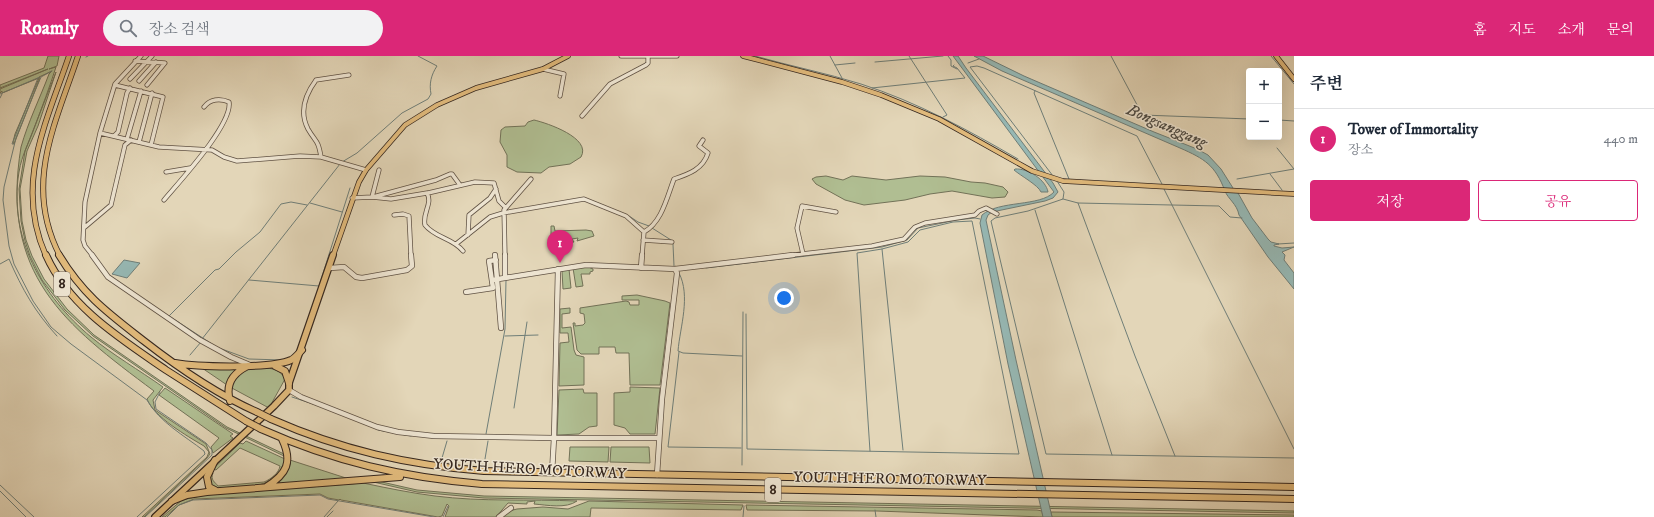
<!DOCTYPE html>
<html lang="ko">
<head>
<meta charset="utf-8">
<style>
  :root { --surface:#fff; --page:#f2f2f3; --text:#1f2937; --muted:#747a83; --line:#e0e1e3; --accent:#db2777 }
  body { margin:0; font-family:"IM FELL DW Pica","Noto Serif KR",serif; background:var(--page); color:var(--text) }
  .controls { position:absolute; right:12px; top:12px; display:grid; overflow:hidden; border-radius:4px; box-shadow:0 4px 16px #0002 }
  .controls button { width:36px; height:36px; display:grid; place-items:center; padding:0; border:0; border-bottom:1px solid var(--line); background:var(--surface); color:var(--text); font:20px sans-serif }
  .you { position:absolute; left:784px; top:242px; width:14px; height:14px; margin:-10px; border:3px solid #fff; border-radius:50%; background:#1a73e8; box-shadow:0 0 0 6px #1a73e833 }
  .badge { display:grid; place-items:center; width:26px; height:26px; border-radius:50%; background:var(--accent); color:#fff; font-size:13px; font-weight:700 }
  .pin { position:absolute; translate:-50% -33px; filter:drop-shadow(0 1px 2px #0008) }
  .pin::after { content:''; position:absolute; top:21px; width:14px; height:12px; background:inherit; clip-path:polygon(0 0,100% 0,50% 100%) }
  .list { margin:0; padding:0; list-style:none }
  h2 { display:flex; justify-content:space-between; align-items:center; height:52px; margin:0; padding:0 16px; font-size:17px }
  h2 small { font-size:13px; font-weight:400; color:var(--muted) }
  .list li { display:grid; grid-template-columns:26px 1fr auto; gap:12px; align-items:center; box-sizing:border-box; height:60px; padding:0 16px; border-top:1px solid var(--line) }
  .list b { display:block; font-size:15px; white-space:nowrap }
  .list p { margin:0; font-size:13px; white-space:nowrap; color:var(--muted) }
  .list em { font-size:13px; font-style:normal; color:var(--muted) }
  .actions { display:flex; gap:8px; padding:12px 16px }
  .actions a { flex:1; padding:9px 0; border:1px solid var(--accent); border-radius:4px; text-align:center; font-size:14px; color:var(--accent) }
  .actions .main { background:var(--accent); color:#fff }
  .icon { flex:none; width:22px; height:22px; fill:none; stroke:currentColor; stroke-width:2; stroke-linecap:round; stroke-linejoin:round }
  .map { position:relative; flex:none; width:1294px; height:461px; overflow:hidden }
  header { display:flex; align-items:center; gap:24px; box-sizing:border-box; height:56px; padding:0 20px; background:var(--accent); color:#fff }
  header strong { font-size:19px }
  nav { display:flex; gap:22px; margin-inline-start:auto; font-size:14px }
  .search { width:280px; height:36px; background:var(--page); display:flex; align-items:center; gap:10px; box-sizing:border-box; padding:0 14px; border-radius:22px; color:var(--muted); font-size:15px }
  main { display:flex }
  aside { flex:1; background:var(--surface) }
  .map>svg:first-child { display:block }
  .green { fill:#b0be92; stroke:#727258 }
  .water { fill:#96b8b4; stroke:#6f7e78 }
  .lines { fill:none; stroke-linecap:round; stroke-linejoin:round }
  .stream { stroke:#6f7e78; stroke-width:1 }
  .minor-far1-casing { stroke:#605244; stroke-width:5 }
  .minor-casing { stroke:#605244; stroke-width:6 }
  .major-far1-casing { stroke:#34261e; stroke-width:5.5 }
  .major-casing { stroke:#34261e; stroke-width:8 }
  .highway-far1-casing { stroke:#34261e; stroke-width:6 }
  .highway-casing { stroke:#34261e; stroke-width:8 }
  .minor-far1 { stroke:#ede4d1; stroke-width:3.5 }
  .minor { stroke:#ede4d1; stroke-width:4.5 }
  .major-far1 { stroke:#e2bb7c; stroke-width:4 }
  .major { stroke:#e2bb7c; stroke-width:5.5 }
  .highway-far1 { stroke:#e2bb7c; stroke-width:4.5 }
  .highway { stroke:#e2bb7c; stroke-width:6 }
  .highway-bridge-casing { stroke:#34261e; stroke-width:8; stroke-linecap:butt }
  .highway-bridge { stroke:#e2bb7c; stroke-width:6 }
  .labels { text-anchor:middle; dominant-baseline:central; stroke-width:3; stroke-linejoin:round; paint-order:stroke }
  .shield { fill:#ede4d1; stroke:#6c5f54; stroke-width:1 }
  .shield-label { font-size:14px; font-weight:bold; fill:#34261e }
  .street-label { font-size:15px; fill:#34261e; stroke:#ede4d1 }
  .water-label { font-size:16px; font-style:italic; fill:#4c4a44; stroke:#ede4d1 }
</style>
</head>
<body>
<header>
<strong>Roamly</strong>
<div class="search"><svg class="icon" aria-label="search" viewBox="0 0 24 24"><circle cx="10" cy="10" r="6"/><path d="M15 15l6 6"/></svg>장소 검색</div>
<nav><a>홈</a><a>지도</a><a>소개</a><a>문의</a></nav>
</header>
<main>
<div class="map">
<svg width="1294" height="461" viewBox="0 0 1294 461">
  <rect width="100%" height="100%" fill="#e3d6b8"/>
  <filter id="stains"><feTurbulence type="fractalNoise" baseFrequency=".005" numOctaves="4"/><feColorMatrix values="0 0 0 0 .2 0 0 0 0 .09 0 0 0 0 .02 0 0 0 .5 -.17"/></filter>
  <radialGradient id="worn" r=".72"><stop offset=".6" stop-color="#630" stop-opacity="0"/><stop offset="1" stop-color="#630" stop-opacity=".3"/></radialGradient>
  <path class="green" d="M48 0H59L57 10 49 13 56 11C50 30 42 51 35 70 29 87 22 98 19 116 8 181 42 240 91 281 113 299 139 314 163 331L153 344 155 354 206 388 210 398 207 402 144 461H142L207 401 209 396 204 390C187 380 154 361 147 343L154 335C64 268 0 219 21 91 28 66 40 42 49 18L52 15 39 21 40 22 14 88 13 86 15 78 39 22 2 37V35L0 37V33L48 13 0 32V29L44 12Z
    M56 16 38 70 27 95 20 133 22 165 26 184 32 200 44 223 67 253 94 279 227 371 284 398V400L226 372 93 280 65 254 42 224 30 200 25 185 21 165 19 133 25 95Z
    M534 64C547 67 592 82 581 101L570 108 549 111 541 117 517 116 507 111V99L500 86 501 74 505 71 525 70 528 66Z
    M826 120 843 124 852 120 886 124 920 120 945 121 971 126 985 127 1003 131 1008 136 1005 141 992 142 952 135 930 138 905 144 864 149 845 144 816 128 812 123 816 121Z
    M551 170H554L555 175 586 174 592 175 594 180 577 185 578 182 572 183 574 186 565 187 569 184 567 177 551 179Z
    M586 210 593 213V215L590 216V218H581L583 230 576 231 573 212Z
    M569 213 571 232 563 233 562 215Z
    M637 239 665 245 670 247 660 329H630L629 297H616L615 291H599V298H581L577 294 573 267H575V270L583 269 585 267 584 258 580 257V252L626 245 629 246 630 249H639V244H622V240Z
    M570 252V257L562 258V272L571 271 574 294 576 299 584 301V329L559 330 560 287 569 286 568 277H560V253Z
    M242 311 227 329 202 312Z
    M249 313C262 312 278 309 285 323L269 352 230 331 236 319Z
    M630 331 660 332 655 378H630L625 372 614 369V337L630 336Z
    M165 332 233 378 230 380 233 382 213 397 211 391 219 382 159 339Z
    M583 333 584 337H597V370L589 371 579 378 557 379 559 334Z
    M246 385 285 403C286 408 284 410 281 414 267 435 237 431 214 433L211 428 210 416 213 417C210 424 215 426 218 430L264 426C271 423 279 417 280 410L240 392 216 414 213 413 240 387 243 388Z
    M570 391H609L608 406 569 405Z
    M611 391H649L650 407 610 406Z
    M290 404 349 423 273 429C281 422 289 416 290 404Z
    M373 424 417 434 484 440 1294 455V457L484 442 417 436 369 425Z
    M363 427C387 432 411 437 435 440 482 446 530 443 577 445 566 453 547 449 534 448L535 445 527 446V448L508 447 496 461H445L449 450 447 448 442 460 438 461 341 444 340 443 339 444 328 442 320 438 194 443 179 449 165 461H162L182 444 205 439Z
    M589 445 743 449 741 454 591 452 590 461H502L509 455 517 453 543 451 568 453Z
    M746 449 1037 454 1042 455 1043 461 877 455 747 454Z
    M1051 456 1294 459V461H1052Z"/>
  <path class="water" d="M953 0H958L966 12 1053 127 1058 136 1053 142 1045 145 992 156 988 159 986 164 1016 304 1052 461H1043L1008 308 980 167 982 159C999 144 1040 151 1054 136Z
    M974 0H983L1024 20 1154 76 1197 93 1208 99 1221 113 1233 132 1238 137 1252 162 1268 183 1271 186 1279 188 1274 189V190L1282 192 1294 191 1282 196 1285 199 1284 204 1294 217V233L1268 201 1239 159C1237 148 1228 143 1225 135 1215 109 1205 103 1180 92L1002 15Z
    M1015 113C1028 112 1046 124 1048 136H1041C1038 129 1021 120 1014 114Z
    M124 204 140 207 127 222 112 218Z"/>
  <g class="lines">
    <path class="stream" d="M755 0C790 10 826 17 861 28 917 46 968 74 1018 103
      M830 0 842 22
      M909 0 947 59 943 61
      M948 0 951 4V10L957 13
      M1111 0 1143 60
      M1271 0 1294 28
      M86 1 88 0
      M875 6 943 0
      M968 7 979 3
      M835 9 855 7
      M52 15 41 21 35 35 16 82 4 131 3 144 9 190 14 208 33 245 51 271 71 288 147 344C159 366 185 380 204 395L205 398 137 461
      M872 32 965 22 957 12 953 10 954 9
      M1035 35 1034 37 1069 123
      M0 38 40 21
      M0 42 2 38
      M1143 59 1249 63
      M1279 64 1294 65
      M14 88H12L38 22
      M342 106 357 97 402 57 428 43 431 38C429 28 431 19 437 10L418 0
      M1270 118 1282 134
      M1053 120 970 11 977 10 984 12 1137 80 1163 130
      M1237 123 1294 113 1277 92
      M1057 125 1064 136 1063 143 1028 155 995 162 991 165 1046 398 1294 402
      M1164 133 1294 393
      M1063 143 1078 147 1219 150 1230 161 1242 162
      M310 147 342 156
      M1078 147 1135 300 1175 400
      M1035 154 1112 399
      M629 160 638 166 649 170
      M652 172 671 184
      M673 188 674 210
      M1278 188 1294 187
      M882 193 903 394
      M0 208 9 203C22 233 35 256 57 280
      M706 212 882 191 907 184 918 172 957 164 975 162 980 163
      M679 217C691 240 680 271 678 295L683 297 742 300
      M249 224 319 230 350 132
      M746 258 747 393 1019 398 972 165 953 166 920 174 908 186 882 193 857 197 870 395
      M505 280 538 279
      M202 283 340 108
      M215 290 169 260 215 214 219 213 236 196 260 176 281 148 291 146 307 149
      M219 292 249 303 282 304
      M679 296 668 391 741 392
      M190 299 201 286
      M292 341 316 349
      M514 352 527 266
      M378 374 411 380
      M486 378 505 273 506 224
      M442 402 447 385
      M485 403 488 385
      M742 409 743 256
      M0 429 34 461
      M0 435 26 461
      M875 454 876 461
      M145 461 212 399V394L206 387 156 353 155 346 160 336
      M167 461 179 449 193 444 320 439 328 443 434 461
      M324 461 338 445
      M327 461 333 455
      M443 461 448 450
      M743 461 744 450"/>
    <defs>
      <path id="minor-far1" d="M621 0H677
        M135 5 165 7 147 29
        M543 13 564 18 560 40
        M349 19 316 24C305 39 299 56 308 73 316 87 318 83 321 101L366 114
        M130 23 152 0
        M139 25 156 6
        M115 29 163 41 151 89
        M582 60 610 28 646 9 648 7V1
        M100 77 159 91 212 94 224 101 237 105 300 100 321 101
        M114 80 118 76 127 37 130 32
        M127 83 141 35
        M139 86 152 37
        M166 116 190 112
        M428 137 475 126 494 127 499 145 505 151
        M372 141 379 114
        M373 141 436 124 450 118H452L460 129
        M352 142 372 141 391 143 427 137C433 148 422 157 425 169 435 182 453 182 463 195
        M164 144C179 126 233 68 229 46 220 42 210 43 204 51
        M394 159 403 158 409 160 411 200
        M85 171 111 149 125 89 131 84
        M468 179 469 159 490 142 496 133
        M643 184 672 186
        M456 188 490 161 503 157 584 143 626 160 644 176C662 166 667 141 674 123 689 118 703 113 708 97L699 90 703 84
        M803 198 797 172 802 150 836 156
        M93 200 85 190 83 184 85 146 100 77 115 28 141 0
        M505 200 504 154 531 123
        M642 200 644 176
        M784 200 872 190 904 183 915 171 925 167 975 159 979 155 986 152 997 158"/>
      <path id="minor" d="M92 199 108 221 200 284 231 301 250 309
        M495 199 501 272
        M505 199V221
        M330 212 344 211 356 221 362 222 407 214 412 210 411 199
        M641 212 642 199
        M492 224 586 209 675 213 793 199
        M466 236 493 232 489 205 496 204
        M289 334 301 341 377 371 398 376 434 380 554 382 558 213
        M552 417 554 382H658
        M657 419 662 343 677 217 675 213
        M499 461 511 452"/>
      <path id="major-far1" d="M743 0 842 26 881 39 939 63 1032 115 1063 125 1294 138
        M1276 0 1294 23
        M333 200 359 126 366 114 405 69 437 49 476 32 543 13 568 0"/>
      <path id="major" d="M155 461 274 350 289 334V327L333 199"/>
      <path id="highway-far1" d="M46 200C14 128 46 68 69 0
        M60 200C23 129 55 69 78 0"/>
      <path id="highway" d="M46 199C69 251 121 283 166 314 193 331 219 348 246 365
        M59 199C83 239 108 257 144 285 180 313 216 338 257 356
        M175 307C197 311 271 313 291 304 295 302 299 297 302 294
        M275 310 285 315 289 327
        M230 345C225 328 233 317 248 310
        M271 363C341 394 408 409 484 415L1294 431
        M261 373C335 406 402 421 482 428L1294 443
        M215 404 207 421 209 431 215 434
        M266 431C287 418 293 406 282 383
        M172 445 187 439 207 436 400 421"/>
    </defs>
    <use href="#minor-far1" class="minor-far1-casing"/>
    <use href="#minor" class="minor-casing"/>
    <use href="#major-far1" class="major-far1-casing"/>
    <use href="#major" class="major-casing"/>
    <use href="#highway-far1" class="highway-far1-casing"/>
    <use href="#highway" class="highway-casing"/>
    <use href="#minor-far1" class="minor-far1"/>
    <use href="#minor" class="minor"/>
    <use href="#major-far1" class="major-far1"/>
    <use href="#major" class="major"/>
    <use href="#highway-far1" class="highway-far1"/>
    <use href="#highway" class="highway"/>
    <defs>
      <path id="highway-bridge" d="M257 356 271 363
        M246 365 261 373"/>
    </defs>
    <use href="#highway-bridge" class="highway-bridge-casing"/>
    <use href="#highway-bridge" class="highway-bridge"/>
  </g>
  <g class="labels">
    <g class="shield">
      <rect x="54" y="216" width="16" height="24" rx="3"/>
      <rect x="765" y="422" width="16" height="24" rx="3"/>
    </g>
    <g class="shield-label">
      <text x="62" y="228">8</text>
      <text x="773" y="434">8</text>
    </g>
    <g class="street-label">
      <text transform="translate(530 413) rotate(3)">YOUTH HERO MOTORWAY</text>
      <text transform="translate(890 423) rotate(1)">YOUTH HERO MOTORWAY</text>
    </g>
    <g class="water-label">
      <text transform="translate(1167 70) rotate(24)">Bongsanggang</text>
    </g>
  </g>
  <rect width="100%" height="100%" filter="url(#stains)"/>
  <rect width="100%" height="100%" fill="url(#worn)"/>
</svg>
<div class="controls">
<button>+</button>
<button>−</button>
</div>
<div class="you"></div>
<div class="pin badge" style="left:560px;top:207px">1</div>
</div>
<aside>
<h2>주변<small></small></h2>
<ul class="list">
<li><span class="badge">1</span><div><b>Tower of Immortality</b><p>장소</p></div><em>440 m</em></li>
</ul>
<div class="actions"><a class="main">저장</a><a>공유</a></div>
</aside>
</main>
</body>
</html>
